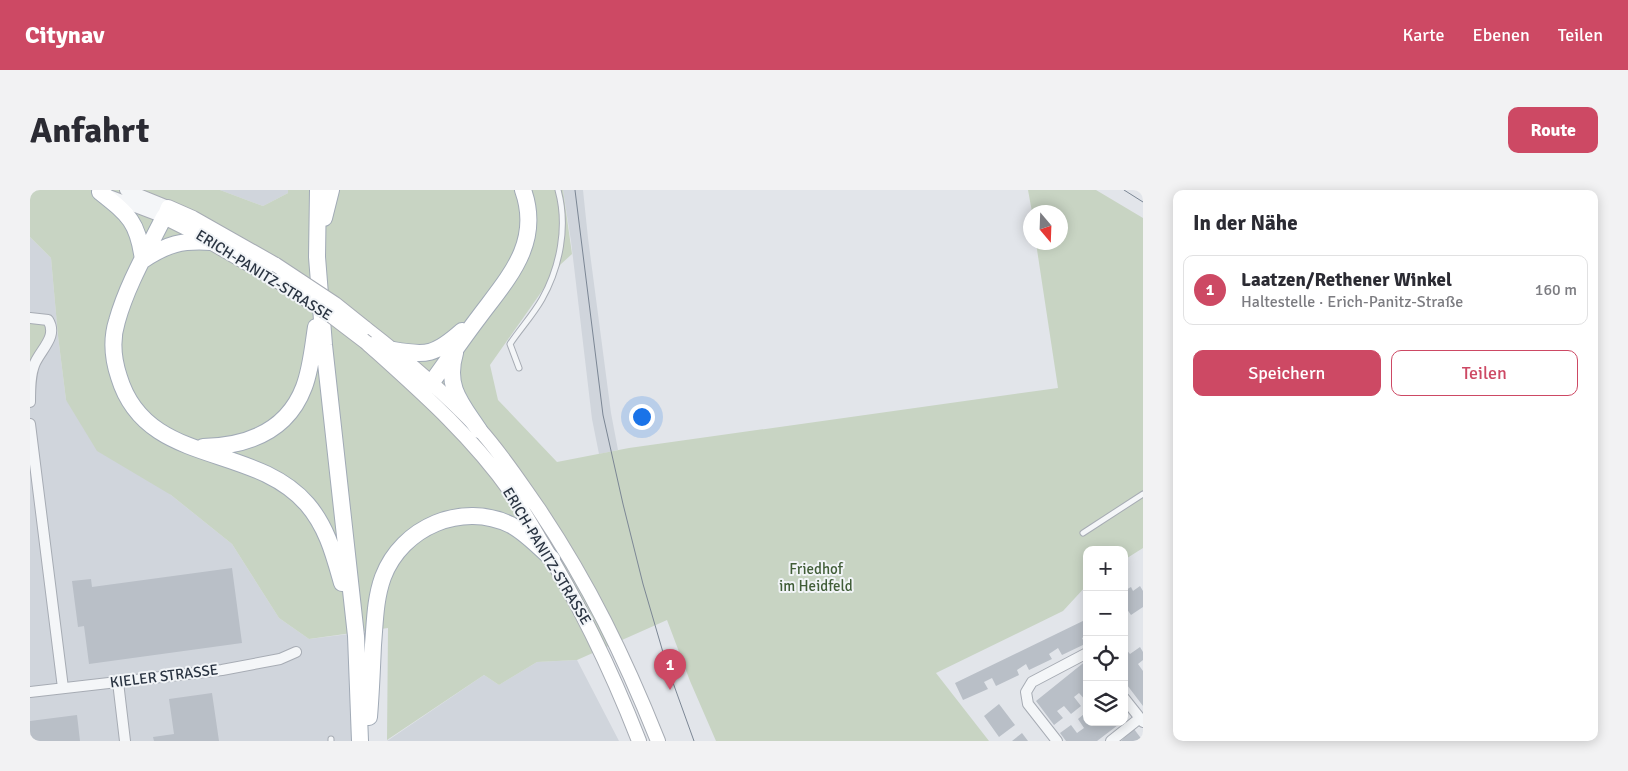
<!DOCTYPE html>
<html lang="de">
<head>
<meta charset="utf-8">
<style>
  :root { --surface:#fff; --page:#f2f2f3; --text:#2b2b33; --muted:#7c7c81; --line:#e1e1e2; --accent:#cd4964 }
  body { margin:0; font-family:Signika,sans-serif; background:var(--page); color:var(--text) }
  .controls { position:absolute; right:15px; bottom:15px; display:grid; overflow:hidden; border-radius:10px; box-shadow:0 2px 12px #0003 }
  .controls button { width:45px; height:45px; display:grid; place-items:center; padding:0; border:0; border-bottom:1px solid var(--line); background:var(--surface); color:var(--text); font:25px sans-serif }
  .compass { position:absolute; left:993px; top:15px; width:45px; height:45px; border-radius:50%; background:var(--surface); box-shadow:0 2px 12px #0003; rotate:161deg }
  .you { position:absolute; left:611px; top:226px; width:18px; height:18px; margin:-12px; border:4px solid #fff; border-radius:50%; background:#1a73e8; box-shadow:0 0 0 8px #1a73e833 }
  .badge { display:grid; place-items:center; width:32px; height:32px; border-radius:50%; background:var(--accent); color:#fff; font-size:16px; font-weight:700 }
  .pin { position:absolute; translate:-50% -41px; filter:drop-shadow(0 1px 2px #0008) }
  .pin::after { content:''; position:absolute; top:26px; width:18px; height:15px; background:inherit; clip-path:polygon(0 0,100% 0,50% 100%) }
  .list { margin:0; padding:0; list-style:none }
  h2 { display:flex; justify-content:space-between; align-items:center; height:65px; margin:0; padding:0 20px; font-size:21px }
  h2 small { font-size:16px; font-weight:400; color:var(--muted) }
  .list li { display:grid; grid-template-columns:32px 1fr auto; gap:15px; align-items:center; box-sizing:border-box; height:70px; margin:0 10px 10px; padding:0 10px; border:1px solid var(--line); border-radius:10px }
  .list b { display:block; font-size:19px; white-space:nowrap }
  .list p { margin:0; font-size:16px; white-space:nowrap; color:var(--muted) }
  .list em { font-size:16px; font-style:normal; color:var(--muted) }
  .actions { display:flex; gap:10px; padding:15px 20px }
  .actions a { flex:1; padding:11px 0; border:1px solid var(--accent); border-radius:10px; text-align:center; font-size:18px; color:var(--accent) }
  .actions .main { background:var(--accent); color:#fff }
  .icon { flex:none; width:28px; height:28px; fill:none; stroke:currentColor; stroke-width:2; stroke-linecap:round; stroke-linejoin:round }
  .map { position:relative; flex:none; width:1113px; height:551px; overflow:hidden; border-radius:10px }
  header { display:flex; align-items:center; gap:30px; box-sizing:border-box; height:70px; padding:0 25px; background:var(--accent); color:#fff }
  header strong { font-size:24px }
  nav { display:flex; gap:28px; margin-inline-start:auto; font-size:18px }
  .intro { display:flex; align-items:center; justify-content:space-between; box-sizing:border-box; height:120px; padding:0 30px }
  h1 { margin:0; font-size:35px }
  .button { padding:12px 22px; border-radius:10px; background:var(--accent); color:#fff; font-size:18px; font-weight:700 }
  main { display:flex; gap:30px; padding:0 30px }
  aside { flex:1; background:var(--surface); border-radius:10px; box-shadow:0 2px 12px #0003 }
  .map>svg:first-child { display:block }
  .built { fill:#d0d5dc }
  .green { fill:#c8d4c3 }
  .building { fill:#b9bfc7 }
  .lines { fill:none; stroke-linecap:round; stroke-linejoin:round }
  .service-casing { stroke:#a7acb4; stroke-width:7 }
  .minor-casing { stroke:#a7acb4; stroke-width:12 }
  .tertiary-casing { stroke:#a7acb4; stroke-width:14 }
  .secondary-casing { stroke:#a7acb4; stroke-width:16 }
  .primary-casing { stroke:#a1aab6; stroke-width:18 }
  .service { stroke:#f4f6f8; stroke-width:5 }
  .minor { stroke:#f4f6f8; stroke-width:10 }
  .tertiary { stroke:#f4f6f8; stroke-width:12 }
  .secondary { stroke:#fff; stroke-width:14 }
  .primary { stroke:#fff; stroke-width:16 }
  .tram { stroke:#7b8694; stroke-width:1 }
  .secondary-bridge-casing { stroke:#a7acb4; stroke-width:16; stroke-linecap:butt }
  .secondary-bridge { stroke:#fff; stroke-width:14 }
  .labels { text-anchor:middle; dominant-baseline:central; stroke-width:4; stroke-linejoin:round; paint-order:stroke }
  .street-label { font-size:15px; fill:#2a3442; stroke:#f1f4f7 }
  .park-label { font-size:15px; fill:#415d37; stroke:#f1f4f7 }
</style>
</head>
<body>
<header>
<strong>Citynav</strong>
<nav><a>Karte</a><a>Ebenen</a><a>Teilen</a></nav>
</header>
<div class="intro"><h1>Anfahrt</h1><a class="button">Route</a></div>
<main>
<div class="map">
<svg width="1113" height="551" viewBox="0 0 1113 551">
  <rect width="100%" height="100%" fill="#e2e5ea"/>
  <path class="built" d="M190 0H258V3L233 16Z
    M533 0H553L558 48 581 223 588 260 569 264 562 229 541 51Z
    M0 47 21 68 28 146 36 210 141 305 202 354 249 428 279 449 319 444 325 551H0Z
    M547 470 589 551H357L454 485 469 495 507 472Z"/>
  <path class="green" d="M0 0H190L233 16 258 3V0H533L542 64 531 74 460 175 468 210 527 272 599 258 1028 198 1006 53 1030 52V22H1002L998 0H1066L1113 28V358L1094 370V360H1057V395L1033 421 906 483 959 551H686L660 491 637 430 547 470 507 472 469 495 454 485 357 550 358 438 279 449 249 428 202 354 141 305 67 261 36 210 28 146 21 68 0 47Z
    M0 128 22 136 0 178Z"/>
  <path class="building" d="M202 378 212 453 59 474 54 436 48 437 42 391 61 389 62 397Z
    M1110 396 1113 401V417L1101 425 1094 415V407L1097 405 1094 401 1101 397 1103 401Z
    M1057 429V440L1053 434 1057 443V445L1052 448 1055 454 1032 465 1028 458 1019 464 1022 469 999 480 996 474 987 480 989 485 966 496 962 488 954 492 958 499 933 510 925 493Z
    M1094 457 1100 464 1110 457 1113 462V470L1108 474 1113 481V516L1094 491Z
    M1057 470V512L1049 503 1044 507 1051 516 1041 524 1034 516 1027 521 1033 528 1024 535 1006 511Z
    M182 503 189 551H124L123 547 144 544 139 509Z
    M969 514 985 535 969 547 954 526Z
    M1054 524 1057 528V532H1092L1067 551H1036L1030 543 1041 535 1047 543 1054 538 1048 529Z
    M47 525 50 551H0V531Z
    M1104 539 1113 551H1091Z
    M992 543 998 551H982Z"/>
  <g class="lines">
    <defs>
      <path id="service" d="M489 178 480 154C490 139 503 125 512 109 530 77 538 36 528 0
        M1053 343 1113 304
        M301 549V551"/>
      <path id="minor" d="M0 128 18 130C28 146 12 158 5 173 0 184 0 199 0 212
        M0 234 33 498
        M88 492 95 551
        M0 502 192 480 250 469 266 462
        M1094 508 1113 532
        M1027 551 998 514 996 502 1002 492 1057 463
        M1081 551 1110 528"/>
      <path id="tertiary" d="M96 0 138 17
        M79 6 134 27"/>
      <path id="secondary" d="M246 75 163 28 138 17 134 27 156 38 248 91
        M335 138C375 169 414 202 449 239 471 263 489 291 508 318 559 394 594 466 628 551
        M337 153C388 199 441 245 481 302 491 317 500 333 509 348 549 413 581 479 609 551"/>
      <path id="primary" d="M288 0 287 67 294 155 326 446 330 551
        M70 2C99 25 108 32 113 70
        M134 27C117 61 97 95 87 131 81 150 83 169 89 187 116 277 223 252 277 314 297 337 304 365 312 393
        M294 28 301 0
        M113 70C137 54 152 50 181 52
        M363 160C397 166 405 165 432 141
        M425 163C415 197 431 213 449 240
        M402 192C418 170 433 148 449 127 478 88 512 53 493 0
        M173 257C217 256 257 242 274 197 281 179 283 156 286 137
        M339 527C341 503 342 479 343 455 345 432 345 409 353 387 372 337 432 311 481 335 496 343 509 357 522 369"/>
    </defs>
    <use href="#service" class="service-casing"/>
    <use href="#minor" class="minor-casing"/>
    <use href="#tertiary" class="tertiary-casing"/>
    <use href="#secondary" class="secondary-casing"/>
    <use href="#primary" class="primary-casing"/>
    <use href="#service" class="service"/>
    <use href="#minor" class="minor"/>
    <use href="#tertiary" class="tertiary"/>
    <use href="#secondary" class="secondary"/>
    <use href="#primary" class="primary"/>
    <path class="tram" d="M545 0 573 225 593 314 613 394 637 476 664 551
      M1094 0 1113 12"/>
    <defs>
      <path id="secondary-bridge" d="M246 75 305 114 335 138
        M248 91 299 124 337 153"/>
    </defs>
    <use href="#secondary-bridge" class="secondary-bridge-casing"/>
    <use href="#secondary-bridge" class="secondary-bridge"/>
  </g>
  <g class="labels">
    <g class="street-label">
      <text transform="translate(234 85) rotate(32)">ERICH-PANITZ-STRASSE</text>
      <text transform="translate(517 366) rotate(59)">ERICH-PANITZ-STRASSE</text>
      <text transform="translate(134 486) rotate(-7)">KIELER STRASSE</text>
    </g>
    <g class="park-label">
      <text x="786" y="379">Friedhof<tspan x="786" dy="17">im Heidfeld</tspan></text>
    </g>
  </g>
</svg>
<div class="controls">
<button>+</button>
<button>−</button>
<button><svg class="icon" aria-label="locate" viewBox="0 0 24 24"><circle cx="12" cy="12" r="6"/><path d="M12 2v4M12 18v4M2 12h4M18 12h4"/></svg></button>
<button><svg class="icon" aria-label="layers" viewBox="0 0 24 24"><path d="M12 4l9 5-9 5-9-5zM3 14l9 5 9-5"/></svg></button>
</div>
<svg class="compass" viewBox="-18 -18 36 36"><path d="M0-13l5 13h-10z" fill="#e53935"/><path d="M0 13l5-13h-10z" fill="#7c7c81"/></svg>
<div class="you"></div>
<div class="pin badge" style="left:640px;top:500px">1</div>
</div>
<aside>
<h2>In der Nähe<small></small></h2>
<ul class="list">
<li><span class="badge">1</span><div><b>Laatzen/Rethener Winkel</b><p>Haltestelle · Erich-Panitz-Straße</p></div><em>160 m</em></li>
</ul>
<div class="actions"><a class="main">Speichern</a><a>Teilen</a></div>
</aside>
</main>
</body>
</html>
